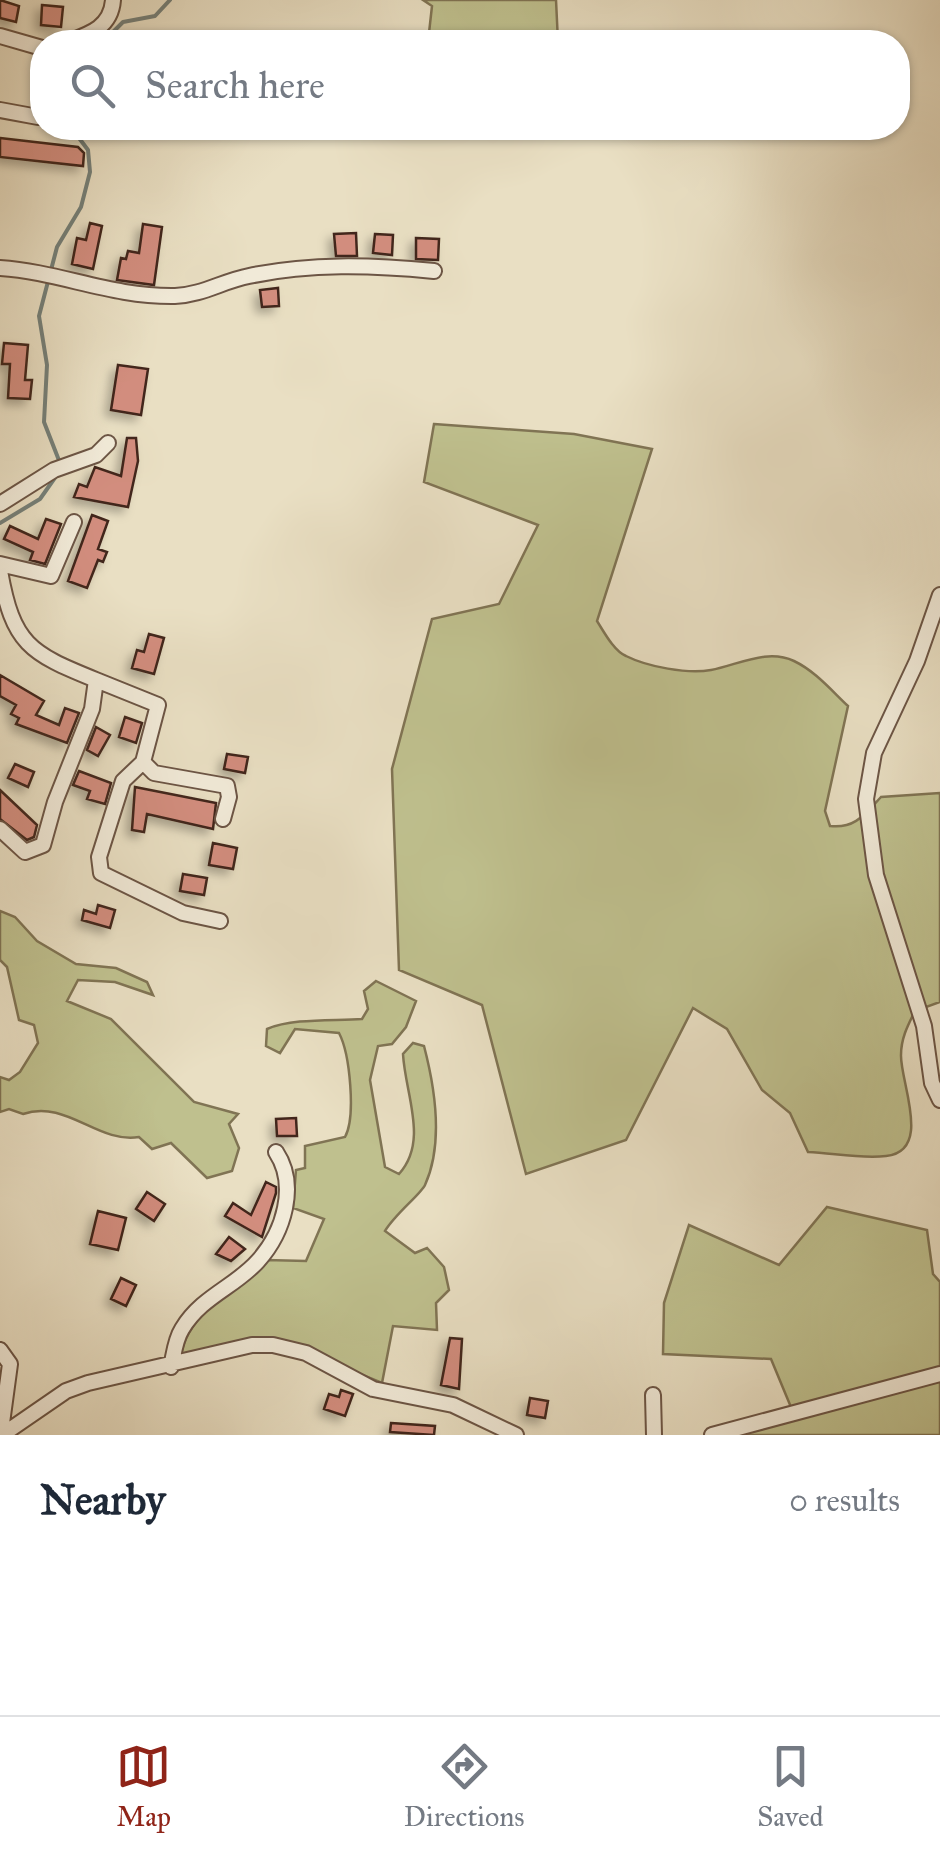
<!DOCTYPE html>
<html lang="en">
<head>
<meta charset="utf-8">
<style>
  :root { --surface:#fff; --page:#f6f6f7; --text:#1f2937; --muted:#747a83; --line:#e0e1e3; --accent:#8f2418 }
  body { margin:0; font-family:"IM FELL Great Primer",serif; background:var(--page); color:var(--text) }
  .list { margin:0; padding:0; list-style:none }
  h2 { display:flex; justify-content:space-between; align-items:center; height:130px; margin:0; padding:0 40px; font-size:42px }
  h2 small { font-size:32px; font-weight:400; color:var(--muted) }
  .icon { flex:none; width:55px; height:55px; fill:none; stroke:currentColor; stroke-width:2; stroke-linecap:round; stroke-linejoin:round }
  .map { position:relative; flex:none; width:940px; height:1435px; overflow:hidden }
  .search { position:absolute; background:var(--surface); box-shadow:0 2px 8px #0004; left:30px; right:30px; top:30px; height:110px; display:flex; align-items:center; gap:25px; box-sizing:border-box; padding:0 35px; border-radius:40px; color:var(--muted); font-size:38px }
  .sheet { height:280px; background:var(--surface) }
  nav { display:flex; justify-content:space-around; align-items:center; box-sizing:border-box; height:140px; border-top:2px solid var(--line); background:var(--surface); font-size:28px; color:var(--muted) }
  nav a { display:grid; justify-items:center; gap:5px }
  nav .on { color:var(--accent) }
  .map>svg:first-child { display:block }
  .green { fill:#bfc08e; stroke:#807454; stroke-width:2.5 }
  .lines { fill:none; stroke-linecap:round; stroke-linejoin:round }
  .stream { stroke:#758079; stroke-width:4 }
  .building { fill:#d28d7e; stroke:#42271b; stroke-width:2.5; filter:url(#shadow) }
  .minor-casing { stroke:#6c5545; stroke-width:18 }
  .minor { stroke:#f1ead8; stroke-width:14 }
</style>
</head>
<body>
<div class="map">
<svg width="940" height="1435" viewBox="0 0 940 1435">
  <defs>
    <filter id="shadow"><feDropShadow dx="-5.5" dy="5.5" stdDeviation="5" flood-color="#0004"/></filter>
  </defs>
  <rect width="100%" height="100%" fill="#e9dfc3"/>
  <filter id="stains"><feTurbulence type="fractalNoise" baseFrequency=".002" numOctaves="4"/><feColorMatrix values="0 0 0 0 .2 0 0 0 0 .09 0 0 0 0 .02 0 0 0 .5 -.17"/></filter>
  <radialGradient id="worn" r=".72"><stop offset=".6" stop-color="#630" stop-opacity="0"/><stop offset="1" stop-color="#630" stop-opacity=".3"/></radialGradient>
  <path class="green" d="M423 0H556L558 42H421L429 33 432 6Z
    M434 424 574 434 652 449 597 621C604 632 614 651 626 656 648 667 687 674 711 670 738 665 767 648 794 661 815 671 831 690 848 706L825 811 830 826C855 829 865 814 881 797L940 793V1002L915 1011C908 1025 901 1038 901 1055 900 1082 933 1151 886 1156 861 1159 833 1153 808 1152L790 1113 762 1090 727 1029 693 1008 626 1140 526 1174 482 1005 399 970 392 769 432 619 499 604 538 525 424 482Z
    M0 911 15 917 37 941 76 964 116 968 147 982 153 995 115 982 78 980 67 1001 111 1019 194 1102 238 1114 229 1124 239 1148 232 1171 207 1178 171 1143 152 1149 139 1137C98 1144 66 1099 23 1114L9 1109 0 1112V1077L9 1080 20 1072 38 1043 34 1025 19 1020 7 967 0 960Z
    M376 981 416 1001 406 1027 392 1044 378 1046 370 1080 385 1167 399 1174C429 1141 405 1094 403 1054L413 1043 424 1046C435 1088 444 1143 425 1185 421 1194 395 1214 385 1231L415 1253 427 1248 444 1267 449 1290 436 1303 437 1330 393 1326 382 1383 273 1338 181 1355C187 1315 237 1284 266 1260L306 1261 324 1219 293 1208 296 1170 305 1168V1146L345 1137C356 1117 350 1054 339 1033L295 1029 280 1053 266 1046 267 1029C293 1018 332 1021 362 1019L368 1009 364 991Z
    M827 1207 927 1230 933 1274 940 1282V1435H723L793 1412 771 1359 663 1354 664 1303 689 1225 779 1265Z"/>
  <g class="lines">
    <path class="stream" d="M103 42 123 22 155 16 170 0
      M47 128 76 134 88 150 90 172 81 207 57 247 39 316 47 365 44 422 60 463
      M0 523 40 499 59 472"/>
  </g>
  <path class="building" d="M0 0 19 6 16 22 0 18Z
    M42 5 63 7 61 27 41 25Z
    M0 138 78 147 84 153 83 166 0 157Z
    M90 223 102 226 93 269 72 264 77 238 86 240Z
    M143 224 162 227 154 285 117 280 121 258 126 259 128 251 139 253Z
    M356 233 357 256H336L334 234Z
    M375 234 393 235 392 255 373 253Z
    M416 238 439 239 438 260 416 259Z
    M278 288 279 306 262 307 260 290Z
    M4 343 28 345 25 380H32L30 399 8 398 10 364H2Z
    M118 365 148 369 141 415 111 410Z
    M127 438H136L138 461 128 507 74 497 79 484 87 487 95 467 121 476Z
    M92 515 108 521 98 549 107 552 103 562 98 560 87 588 68 581Z
    M46 519 61 524 45 564 30 560 33 552 4 539 10 526 38 539Z
    M149 634 164 638 154 674 132 668 137 650 144 652Z
    M0 675 44 701 36 715 59 725 65 708 79 713 67 743 16 724 19 718 11 714 16 705 0 696Z
    M125 717 142 723 136 743 119 737Z
    M96 727 110 735 98 756 87 750Z
    M227 754 248 757 245 773 224 769Z
    M15 764 34 772 28 787 8 778Z
    M79 771 111 783 105 804 87 799 90 791 73 785Z
    M135 787 216 803 213 829 147 814 144 832 132 830Z
    M0 790 37 825 34 837 27 840 0 819Z
    M213 843 237 848 233 869 209 865Z
    M183 874 207 878 204 895 180 891Z
    M98 905 115 910 110 928 82 920 84 910 96 914Z
    M296 1118 297 1136H277L276 1119Z
    M266 1182 276 1187V1193L262 1237 225 1216 233 1203 251 1215Z
    M147 1192 165 1204 154 1221 136 1209Z
    M98 1211 126 1218 118 1250 90 1244Z
    M229 1237 245 1249 231 1261 216 1254Z
    M121 1278 136 1285 126 1306 111 1299Z
    M450 1338 462 1339 459 1389 441 1385Z
    M341 1390 353 1394 345 1416 324 1409 329 1394 339 1397Z
    M530 1398 548 1401 545 1418 527 1415Z
    M391 1423 435 1426 434 1435 390 1432Z"/>
  <g class="lines">
    <defs>
      <path id="minor" d="M0 36 42 48
        M68 42C90 34 111 27 113 0
        M0 110 38 117
        M0 268C60 272 111 297 175 296 202 295 223 281 249 276 310 263 372 265 434 271
        M0 504 54 470 96 455 108 443
        M0 564 51 576 74 522
        M0 571C13 644 29 653 96 680L92 709 55 802 43 845 25 852 0 829
        M940 595 917 661 874 753 866 799 876 875 924 1026 932 1083 940 1100
        M96 680 158 705 143 762 154 773 227 786 229 797 223 819
        M143 762 123 781 99 857 101 873 183 913 220 921
        M0 1350 10 1364 2 1423 5 1432
        M171 1367C174 1354 175 1340 182 1329 202 1296 235 1287 258 1261 284 1232 298 1185 276 1152
        M653 1395 654 1435
        M2 1435 66 1391 88 1383 252 1345H273L306 1353 373 1389 453 1405 516 1435
        M712 1435 940 1374"/>
    </defs>
    <use href="#minor" class="minor-casing"/>
    <use href="#minor" class="minor"/>
  </g>
  <rect width="100%" height="100%" filter="url(#stains)"/>
  <rect width="100%" height="100%" fill="url(#worn)"/>
</svg>
<div class="search"><svg class="icon" aria-label="search" viewBox="0 0 24 24"><circle cx="10" cy="10" r="6"/><path d="M15 15l6 6"/></svg>Search here</div>
</div>
<section class="sheet">
<h2>Nearby<small>0 results</small></h2>
<ul class="list">
</ul>
</section>
<nav>
<a class="on"><svg class="icon" aria-label="map" viewBox="0 0 24 24"><path d="M3 6l6-2 6 2 6-2v14l-6 2-6-2-6 2zM9 4v14M15 6v14"/></svg>Map</a>
<a><svg class="icon" aria-label="directions" viewBox="0 0 24 24"><path d="M12 3l9 9-9 9-9-9zM9 14v-3h6M13 9l2 2-2 2"/></svg>Directions</a>
<a><svg class="icon" aria-label="saved" viewBox="0 0 24 24"><path d="M7 4h10v16l-5-4-5 4z"/></svg>Saved</a>
</nav>
</body>
</html>
